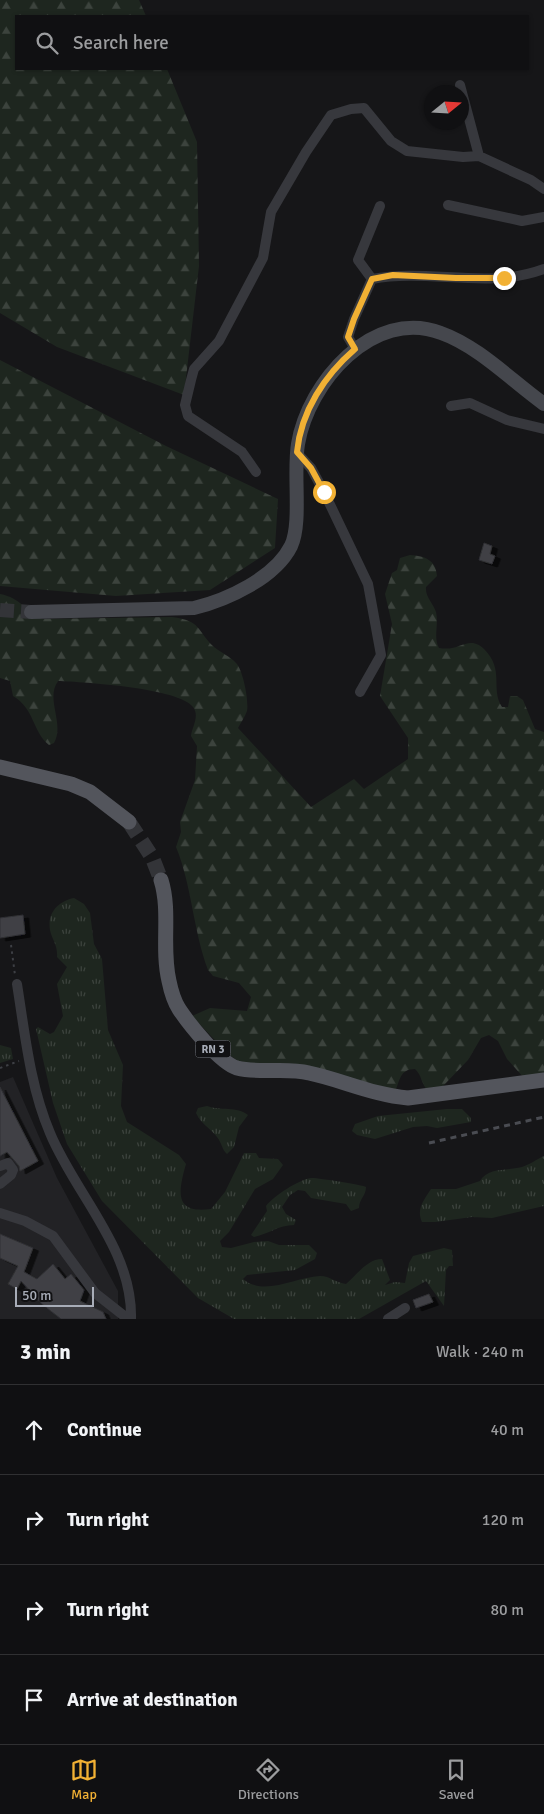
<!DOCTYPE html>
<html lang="en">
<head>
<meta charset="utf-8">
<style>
  :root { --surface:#101012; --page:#19191b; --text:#f1f3f6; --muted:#9c9d9f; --line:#303032; --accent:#f2b134 }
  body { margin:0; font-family:Signika,sans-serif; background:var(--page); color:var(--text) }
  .compass { position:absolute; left:424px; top:85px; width:45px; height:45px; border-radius:50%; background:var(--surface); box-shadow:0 1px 4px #0004; rotate:72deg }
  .scale { position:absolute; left:15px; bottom:12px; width:79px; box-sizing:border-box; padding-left:5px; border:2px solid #a8adb8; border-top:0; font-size:14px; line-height:18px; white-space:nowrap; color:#a8adb8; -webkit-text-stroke:4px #111113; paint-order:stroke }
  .stop { position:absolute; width:15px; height:15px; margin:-11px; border:4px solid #f2b134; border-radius:50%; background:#fff }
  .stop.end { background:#f2b134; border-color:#fff; box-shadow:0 1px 5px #0008 }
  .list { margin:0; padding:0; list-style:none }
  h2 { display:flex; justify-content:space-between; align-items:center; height:65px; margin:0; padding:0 20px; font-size:21px }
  h2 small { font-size:16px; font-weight:400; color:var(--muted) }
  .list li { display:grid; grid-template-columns:32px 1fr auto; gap:15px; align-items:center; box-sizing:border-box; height:90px; padding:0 20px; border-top:1px solid var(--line) }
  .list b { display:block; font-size:19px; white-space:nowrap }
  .list em { font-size:16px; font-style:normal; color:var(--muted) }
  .icon { flex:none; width:28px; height:28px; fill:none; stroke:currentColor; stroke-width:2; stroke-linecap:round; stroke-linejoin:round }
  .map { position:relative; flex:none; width:544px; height:1319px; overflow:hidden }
  .search { position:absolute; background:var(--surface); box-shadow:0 1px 4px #0004; left:15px; right:15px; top:15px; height:55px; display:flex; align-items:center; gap:12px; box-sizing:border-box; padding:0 18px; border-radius:0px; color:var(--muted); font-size:19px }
  .sheet { height:425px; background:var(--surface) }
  nav { display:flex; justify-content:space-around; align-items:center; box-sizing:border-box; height:70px; border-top:1px solid var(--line); background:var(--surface); font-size:14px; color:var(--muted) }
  nav a { display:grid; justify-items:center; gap:2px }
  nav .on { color:var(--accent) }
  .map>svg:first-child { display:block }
  .built { fill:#222225 }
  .grass { fill:url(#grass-tufts) }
  .forest { fill:url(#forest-firs) }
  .building { fill:#404145; stroke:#303034; filter:url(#shadow) }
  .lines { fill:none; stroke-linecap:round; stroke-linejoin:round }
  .secondary-tunnel { stroke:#333438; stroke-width:14; stroke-dasharray:14 7; stroke-linecap:butt }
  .primary-tunnel { stroke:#333438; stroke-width:15; stroke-dasharray:15 8; stroke-linecap:butt }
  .path { stroke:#3d3f44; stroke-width:2; stroke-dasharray:2.5 4; stroke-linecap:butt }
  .street { stroke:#37383d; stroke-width:10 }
  .secondary { stroke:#45474d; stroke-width:14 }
  .primary { stroke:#53555c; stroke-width:15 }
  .rail { stroke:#4a4c52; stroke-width:3; stroke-dasharray:6 5; stroke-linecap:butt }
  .route { stroke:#f2b134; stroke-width:6 }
  .labels { text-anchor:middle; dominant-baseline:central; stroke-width:5; stroke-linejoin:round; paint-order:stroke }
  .shield { fill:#111113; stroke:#7b7e86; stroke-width:1 }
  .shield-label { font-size:11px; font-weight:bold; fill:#a8adb8 }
</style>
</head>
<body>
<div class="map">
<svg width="544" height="1319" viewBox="0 0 544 1319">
  <defs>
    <pattern id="grass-tufts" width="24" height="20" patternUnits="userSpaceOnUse" patternTransform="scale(1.25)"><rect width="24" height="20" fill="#1e261f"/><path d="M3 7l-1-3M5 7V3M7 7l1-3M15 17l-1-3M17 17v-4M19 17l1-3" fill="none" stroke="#3c433d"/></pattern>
    <pattern id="forest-firs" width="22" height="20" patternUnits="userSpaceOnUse" patternTransform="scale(1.25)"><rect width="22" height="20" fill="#1e261f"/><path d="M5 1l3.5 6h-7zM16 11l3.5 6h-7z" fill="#3c433d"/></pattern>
    <filter id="shadow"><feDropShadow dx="5.5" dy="3" stdDeviation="0" flood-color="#0009"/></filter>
  </defs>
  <rect width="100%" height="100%" fill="#161618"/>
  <path class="built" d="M13 1077 57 1178 118 1291V1319H0V1082Z"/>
  <path class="grass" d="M74 898 84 904 90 913 94 944 102 959 108 1030 123 1065 121 1106 127 1122 179 1155 186 1164C178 1192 174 1214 211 1209L225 1192 244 1153H256L259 1158 278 1159 283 1165 273 1179 255 1189 229 1232 220 1241 222 1247 231 1248 254 1242 268 1241 279 1245H309L317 1253 315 1259 295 1270 247 1275 243 1279C264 1297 296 1277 320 1276 330 1276 336 1283 346 1284 357 1275 367 1259 382 1259L390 1280 385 1285 395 1282 405 1283 409 1263 413 1256 444 1248 452 1250 453 1266H449L446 1270 444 1306 426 1281 359 1319H234L198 1298 102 1201 67 1144 53 1103 36 1029 38 1027 50 1034 54 1032 63 1016 57 984 67 967 57 957C58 945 52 940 50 930 47 912 59 901 74 898Z
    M0 1045 11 1048 13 1059 0 1063Z
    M207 1106C220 1111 237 1106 248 1115L239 1127 234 1147 227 1154C222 1150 222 1143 217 1137 210 1128 201 1124 196 1113L198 1108Z
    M447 1109H462L471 1118V1122L437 1128 427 1126 413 1127 375 1139 357 1135 352 1131 355 1124 378 1116Z
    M544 1156V1206L492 1218 472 1217 435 1222H422C416 1209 424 1200 431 1189H456L480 1181C488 1167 507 1171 522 1167 529 1165 537 1159 544 1156Z
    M312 1178C319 1178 363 1185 366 1187 366 1196 359 1199 359 1208L351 1211 346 1204 311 1198 305 1191 298 1190 290 1195 282 1207 286 1214 296 1220 294 1225C278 1225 269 1234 254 1237L251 1235 267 1211 266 1206C274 1196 299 1179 312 1178Z"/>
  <path class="forest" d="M0 0H139L146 16H16V69H167L197 142 199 266 184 395 57 347 0 313Z
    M0 360 166 446 278 499 275 548 210 590 116 596 0 586Z
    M410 555C425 556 436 560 437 576L426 587C425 597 433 603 436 612 439 625 433 637 439 648 456 651 462 642 473 643 478 644 481 646 484 649 505 670 490 688 502 707H508L510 696H517L523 700 535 729 544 732V1075L524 1078 507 1059 498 1041 489 1035 481 1038 468 1060 444 1085 439 1090 428 1091C421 1084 422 1075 415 1069 400 1069 400 1080 395 1092L238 1061 227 1053 192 1016 210 1008 247 1011 251 997 239 983 213 976 208 970C193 930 192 886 176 847L181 832 180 822 195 780 197 746 191 736C192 727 200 716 193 707 179 688 84 682 58 681 45 699 65 724 54 743L49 745C32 731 35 709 13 696L10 681 0 678V594C21 598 25 611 42 619L172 617C202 621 196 630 214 647 221 653 230 656 236 663 243 670 249 701 247 711 245 717 241 722 238 728L311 807 354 779 364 789 408 759V738L380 696 392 624 385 594 392 573 397 570 400 558Z"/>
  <path class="building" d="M484 543 492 546 490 554 495 556 492 564 479 560Z
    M23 915 25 934 0 938V918Z
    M0 1087 38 1161 20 1171 19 1166 7 1152 0 1156Z
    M0 1234 33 1248 24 1272 37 1279 53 1264 65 1279 71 1274 84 1290 80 1301 103 1312 106 1319H61L42 1304 21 1281 17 1289 8 1284 18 1266 0 1258Z
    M429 1294 433 1302 416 1308 413 1300Z"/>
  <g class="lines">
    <path class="secondary-tunnel" d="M0 610 31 612"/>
    <path class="primary-tunnel" d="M129 822 152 857 161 880"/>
    <path class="path" d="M11 945 15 975
      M0 1068 19 1061"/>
    <path class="street" d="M460 85 479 156
      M448 205 522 221 544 217
      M372 279C429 268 488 290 544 269
      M355 349 348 337 354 319 372 279 358 260 380 206
      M451 406 470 403 507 420 544 429
      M297 453 311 468 324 492 368 584 381 655 360 692
      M256 472 242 452 188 416 185 405 191 380 194 369 219 341 263 258 271 212 306 152 331 115 351 109 364 108 391 141 407 151 463 157 479 156 531 180 544 189
      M17 984C25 1034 30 1086 50 1133 75 1194 133 1249 131 1319
      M0 1166 8 1163 13 1170 11 1175 0 1184
      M0 1213 25 1221 53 1236 95 1293 128 1319
      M388 1319 405 1308"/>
    <path class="secondary" d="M31 612 194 608C227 600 275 578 291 546 302 523 293 473 298 444 308 383 373 307 441 333 478 346 512 381 544 404"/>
    <path class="primary" d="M0 767 71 784 90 792 129 822
      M161 880C171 912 161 947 169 981 171 991 174 1001 179 1009 189 1024 220 1063 237 1068 261 1074 285 1067 309 1073 342 1080 373 1095 408 1098L544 1080"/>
    <path class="rail" d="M429 1143 544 1117"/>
  </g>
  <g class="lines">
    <path class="route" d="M324 492 311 468 297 452C301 411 325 375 355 349L348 337 354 319 372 279 393 275 456 278H504"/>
  </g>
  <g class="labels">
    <rect class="shield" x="195.5" y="1040.5" width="35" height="17" rx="4"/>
    <g class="shield-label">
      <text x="213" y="1049">RN 3</text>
    </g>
  </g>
</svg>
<svg class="compass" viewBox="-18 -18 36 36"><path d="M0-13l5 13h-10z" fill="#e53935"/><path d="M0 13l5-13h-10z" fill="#9c9d9f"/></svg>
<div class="scale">50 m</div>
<div class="stop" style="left:324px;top:492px"></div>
<div class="stop end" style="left:504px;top:278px"></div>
<div class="search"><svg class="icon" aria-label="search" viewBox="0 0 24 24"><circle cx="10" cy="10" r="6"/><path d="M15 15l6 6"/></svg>Search here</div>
</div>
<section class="sheet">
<h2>3 min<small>Walk · 240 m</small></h2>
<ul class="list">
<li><svg class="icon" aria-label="ahead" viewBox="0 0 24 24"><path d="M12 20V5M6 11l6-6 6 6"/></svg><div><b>Continue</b></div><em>40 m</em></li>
<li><svg class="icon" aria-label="right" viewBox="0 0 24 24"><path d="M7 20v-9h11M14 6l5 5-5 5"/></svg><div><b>Turn right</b></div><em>120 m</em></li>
<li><svg class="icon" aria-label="right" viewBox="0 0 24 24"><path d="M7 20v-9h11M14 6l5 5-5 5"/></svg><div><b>Turn right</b></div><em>80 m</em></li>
<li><svg class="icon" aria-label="arrive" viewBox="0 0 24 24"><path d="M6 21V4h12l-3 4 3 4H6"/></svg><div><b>Arrive at destination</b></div></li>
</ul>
</section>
<nav>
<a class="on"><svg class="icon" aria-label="map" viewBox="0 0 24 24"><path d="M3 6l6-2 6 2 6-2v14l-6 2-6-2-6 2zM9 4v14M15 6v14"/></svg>Map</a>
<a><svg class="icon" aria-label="directions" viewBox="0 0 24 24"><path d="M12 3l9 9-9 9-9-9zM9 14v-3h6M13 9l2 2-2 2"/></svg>Directions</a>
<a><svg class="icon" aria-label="saved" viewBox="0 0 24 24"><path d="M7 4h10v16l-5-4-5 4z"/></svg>Saved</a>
</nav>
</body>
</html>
